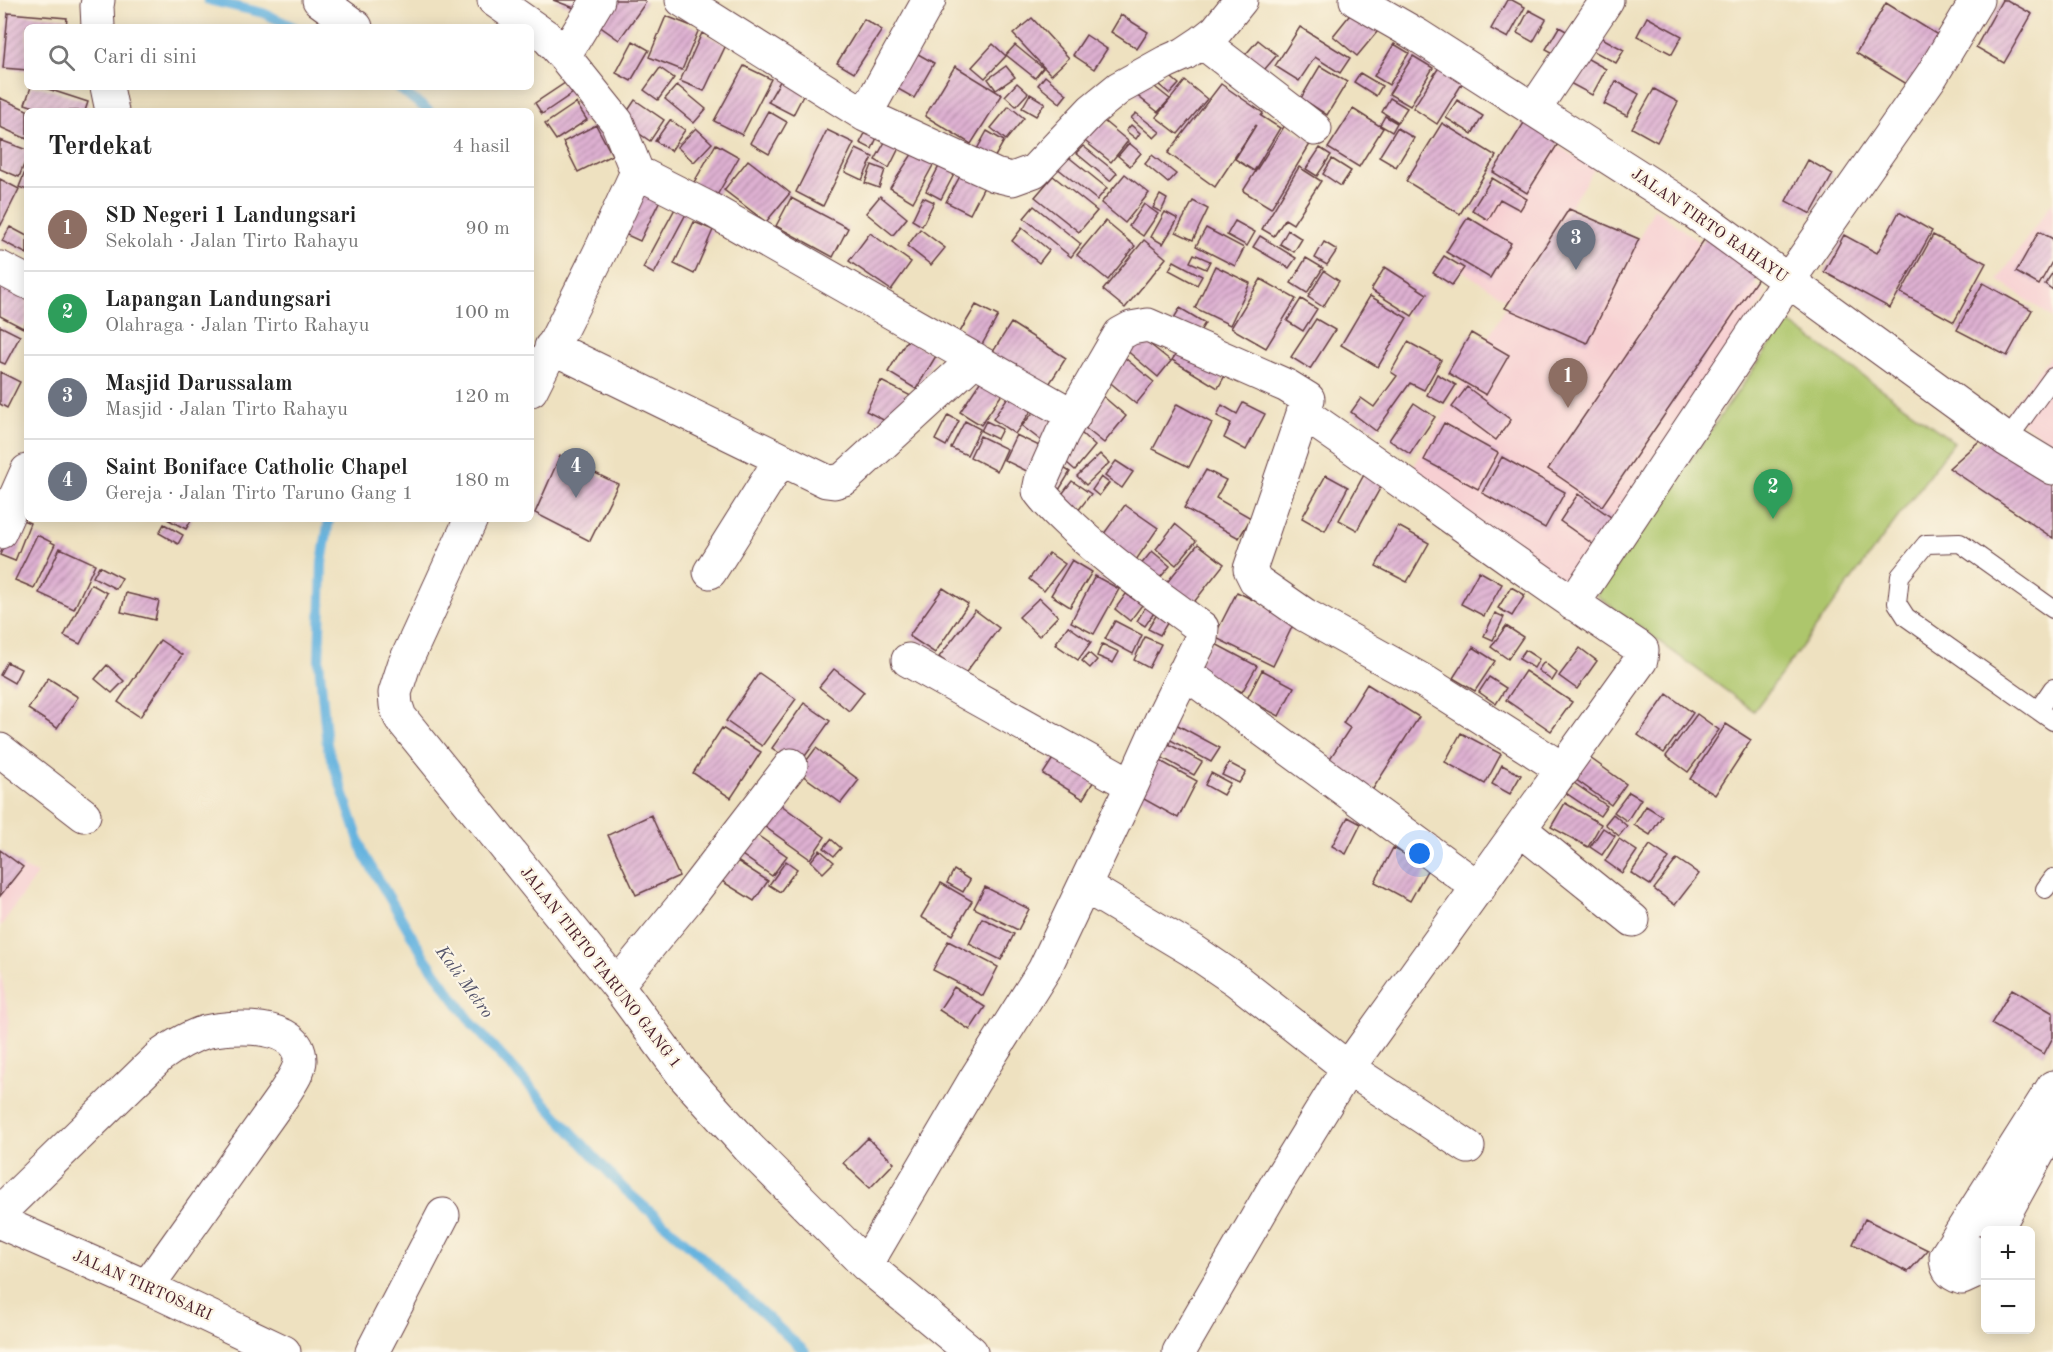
<!DOCTYPE html>
<html lang="id">
<head>
<meta charset="utf-8">
<style>
  :root { --surface:#fff; --page:#f6f6f6; --text:#222; --muted:#767676; --line:#e0e0e0; --accent:#b5179e }
  body { margin:0; font-family:"Old Standard TT",serif; background:var(--page); color:var(--text) }
  .controls { position:absolute; right:18px; bottom:18px; display:grid; overflow:hidden; border-radius:9px; box-shadow:0 3px 15px #0003 }
  .controls button { width:54px; height:54px; display:grid; place-items:center; padding:0; border:0; border-bottom:2px solid var(--line); background:var(--surface); color:var(--text); font:30px sans-serif }
  .you { position:absolute; left:1420px; top:854px; width:21px; height:21px; margin:-15px; border:4px solid #fff; border-radius:50%; background:#1a73e8; box-shadow:0 0 0 9px #1a73e833 }
  .badge { display:grid; place-items:center; width:39px; height:39px; border-radius:50%; background:var(--accent); color:#fff; font-size:20px; font-weight:700 }
  .pin { position:absolute; translate:-50% -50px; filter:drop-shadow(0 2px 3px #0008) }
  .pin::after { content:''; position:absolute; top:32px; width:21px; height:18px; background:inherit; clip-path:polygon(0 0,100% 0,50% 100%) }
  .list { margin:0; padding:0; list-style:none }
  h2 { display:flex; justify-content:space-between; align-items:center; height:78px; margin:0; padding:0 24px; font-size:26px }
  h2 small { font-size:20px; font-weight:400; color:var(--muted) }
  .list li { display:grid; grid-template-columns:39px 1fr auto; gap:18px; align-items:center; box-sizing:border-box; height:84px; padding:0 24px; border-top:2px solid var(--line) }
  .list b { display:block; font-size:22px; white-space:nowrap }
  .list p { margin:0; font-size:20px; white-space:nowrap; color:var(--muted) }
  .list em { font-size:20px; font-style:normal; color:var(--muted) }
  .icon { flex:none; width:33px; height:33px; fill:none; stroke:currentColor; stroke-width:2; stroke-linecap:round; stroke-linejoin:round }
  .map { position:relative; flex:none; width:2053px; height:1352px; overflow:hidden }
  .search { position:absolute; background:var(--surface); box-shadow:0 3px 15px #0003; left:24px; top:24px; width:510px; height:66px; display:flex; align-items:center; gap:15px; box-sizing:border-box; padding:0 21px; border-radius:9px; color:var(--muted); font-size:22px }
  .panel { position:absolute; background:var(--surface); box-shadow:0 3px 15px #0003; left:24px; top:108px; width:510px; height:414px; border-radius:9px }
  .map>svg:first-child { display:block }
  .built { fill:#f7cfd2 }
  .garden { fill:#adc66c; stroke:#7c724c; stroke-width:1.5 }
  .lines { fill:none; stroke-linecap:round; stroke-linejoin:round }
  .stream { stroke:#65b3df; stroke-width:10 }
  .building { fill:url(#building-hatch) }
  .service-casing { stroke:#633c41; stroke-width:20 }
  .minor-casing { stroke:#633c41; stroke-width:35 }
  .service { stroke:#fff; stroke-width:18 }
  .minor { stroke:#fff; stroke-width:33 }
  .labels { text-anchor:middle; dominant-baseline:central; stroke-width:4.5; stroke-linejoin:round; paint-order:stroke }
  .street-label { font-size:16px; fill:#4a1f2b; stroke:#fcf5e5 }
  .water-label { font-size:18px; font-style:italic; fill:#53536a; stroke:#fcf5e5 }
</style>
</head>
<body>
<div class="map">
<svg width="2053" height="1352" viewBox="0 0 2053 1352">
  <defs>
    <pattern id="building-hatch" width="6" height="6" patternUnits="userSpaceOnUse" patternTransform="scale(1.5)"><rect width="6" height="6" fill="#deb1d2"/><path d="M-1 1l2-2M0 6l6-6M5 7l2-2" fill="none" stroke="#b68fab"/></pattern>
  </defs>
  <rect width="100%" height="100%" fill="#fcf5e5"/>
  <filter id="ink" filterUnits="userSpaceOnUse"><feTurbulence type="fractalNoise" baseFrequency=".0167" numOctaves="2"/><feDisplacementMap in="SourceGraphic" scale="12" xChannelSelector="R" yChannelSelector="G"/><feConvolveMatrix kernelMatrix="1 2 1 2 8 2 1 2 1" color-interpolation-filters="sRGB"/></filter>
  <filter id="wash" filterUnits="userSpaceOnUse"><feTurbulence type="fractalNoise" baseFrequency=".008" numOctaves="4" result="noise"/><feDisplacementMap in="SourceGraphic" scale="24" xChannelSelector="R" yChannelSelector="G"/><feGaussianBlur stdDeviation="1.35" result="paint"/><feColorMatrix in="noise" values="0 0 0 0 0 0 0 0 0 0 0 0 0 0 0 0 0 1.4 0 .05"/><feComposite in="paint" operator="in"/></filter>
  <g filter="url(#wash)">
    <rect width="100%" height="100%" fill="#eee1c0"/>
    <path class="built" d="M1537 134 1595 168 1509 301 1457 267Z
      M2053 201V318L1998 280Z
      M1654 208 1767 294 1569 588 1410 473 1505 308 1587 343Z
      M2053 352V444L2007 412Z
      M0 857 37 874 0 927Z
      M0 968 9 1019 0 1102Z"/>
    <path class="garden" d="M1787 321 1954 442 1754 711 1596 595Z"/>
    <g class="lines">
      <path class="stream" d="M208 0 263 13 294 27
        M397 87 429 111
        M329 519 322 563 319 661 327 745 364 855 425 958 474 1026 623 1188 691 1247 805 1352"/>
    </g>
    <g id="blocks">
      <path class="building" d="M553 0H580L577 9Z
        M611 0H643L646 2 619 40 595 23Z
        M1507 0H1512L1525 7 1508 38 1491 29Z
        M2002 0H2007L2032 14 2004 63 1976 47Z
        M1886 3 1941 37 1910 86 1856 53Z
        M1357 6 1382 26 1357 56 1333 36Z
        M1529 10 1546 19 1533 42 1517 33Z
        M8 13 67 18 66 27H27V70L3 68Z
        M1121 15 1148 32 1137 49 1111 32Z
        M666 16 699 29 682 70 649 57Z
        M1647 17 1682 36 1672 54 1637 36Z
        M1032 18 1069 58 1051 75 1013 34Z
        M864 19 882 30 854 73 837 63Z
        M1300 27 1350 58 1340 73 1315 57 1299 81 1275 66Z
        M1559 27 1575 36 1563 58 1546 49Z
        M702 33 726 45 704 91 680 81Z
        M1593 33 1624 50 1616 63 1586 47Z
        M1086 35 1107 49 1094 69 1073 55Z
        M1258 40 1277 55 1258 77 1239 62Z
        M633 41 649 50 631 81 616 73Z
        M993 44 1006 56 985 78 972 67Z
        M1394 44 1409 53 1389 85 1374 76Z
        M1015 45 1043 68 1035 78 1006 55Z
        M911 50 934 63 914 98 891 85Z
        M1581 55 1606 69 1592 95 1566 81Z
        M1413 56 1433 68 1410 106 1389 94Z
        M1441 64 1465 79 1437 124 1413 108Z
        M744 66 771 79 742 135 714 121Z
        M955 66 1002 95 971 144 925 116Z
        M1006 66 1015 77 996 90 988 79Z
        M1320 66 1347 82 1327 115 1301 98Z
        M660 68 674 78 658 100 644 90Z
        M786 71 809 84 793 115 768 102Z
        M1166 73 1179 84 1170 94 1158 84Z
        M1360 73 1382 86 1376 96 1354 82Z
        M1045 76 1067 94 1060 103 1038 85Z
        M1146 80 1170 99 1158 112 1135 94Z
        M568 81 576 91 542 114 535 103Z
        M1185 81 1207 99 1178 134 1156 117Z
        M1616 81 1639 94 1627 116 1604 104Z
        M1017 83 1028 93 1016 106 1005 96Z
        M1221 84 1263 113 1261 116 1280 128 1254 171 1235 159 1256 125 1215 187 1168 153Z
        M677 85 706 109 694 123 665 99Z
        M31 87H42L88 102 85 111H47L25 104Z
        M1654 89 1678 102 1657 142 1632 128Z
        M1030 94 1045 103 1036 116 1022 108Z
        M0 98 27 110V139L0 127Z
        M1390 98 1407 108 1398 122 1382 112Z
        M635 100 664 120 650 141 621 121Z
        M1457 100 1483 116 1472 134 1446 118Z
        M576 103 587 120 556 140 545 124Z
        M1009 106 1024 118 1006 140 991 128Z
        M1353 109 1383 128 1359 167 1328 148Z
        M768 111 787 122 769 154 750 143Z
        M1094 113 1128 141 1111 162 1076 134Z
        M1136 113 1160 132 1154 138 1131 118Z
        M1385 116 1397 123 1392 132 1380 125Z
        M1527 118 1561 139 1527 193 1493 172Z
        M670 120 685 130 671 151 655 141Z
        M871 122 881 128 872 149 860 143Z
        M1442 123 1496 156 1460 214 1406 181Z
        M596 125 612 155 578 172 563 142Z
        M1131 125 1140 133 1136 139 1126 131Z
        M1285 125 1312 141 1271 208 1243 191Z
        M696 128 712 143 694 162 677 147Z
        M1397 128 1414 138 1396 167 1379 157Z
        M827 130 854 143 823 206 796 192Z
        M987 131 1004 141 993 160 976 151Z
        M890 133 902 142 889 168 875 160Z
        M0 140 27 150V157L19 177 0 169Z
        M1129 143 1141 153 1130 166 1118 156Z
        M716 144 739 157 716 197 693 184Z
        M918 145 938 156 913 202 890 188Z
        M1083 146 1117 173 1110 181 1076 153Z
        M1320 148 1331 155 1317 176 1306 169Z
        M856 149 873 157 862 180 845 172Z
        M945 155 960 163 941 199 926 191Z
        M1066 155 1107 188 1097 200 1056 167Z
        M1152 155 1176 174 1168 183 1145 164Z
        M1332 159 1351 171 1341 186 1323 174Z
        M748 160 790 193 766 222 724 190Z
        M1808 160 1833 174 1811 214 1786 201Z
        M872 165 885 170 879 188 865 183Z
        M27 167V190L19 187Z
        M965 167 988 179 970 214 946 202Z
        M1299 167 1321 181 1293 224 1285 219 1274 236 1262 229Z
        M1125 174 1149 193 1125 223 1101 203Z
        M1053 176 1097 211 1079 232 1035 197Z
        M1492 178 1527 199 1520 210 1500 199 1488 220 1472 210Z
        M0 179 19 189 0 227Z
        M637 186 661 198 640 241 616 230Z
        M1160 195 1167 199 1161 212 1153 208Z
        M880 196 907 218 893 235 866 213Z
        M923 197 934 202 922 226 912 220Z
        M791 198 848 228 833 257 776 226Z
        M1193 201 1208 209 1193 240 1176 232Z
        M1144 204 1158 214 1143 236 1129 226Z
        M677 205 688 210 654 274 643 268Z
        M1034 206 1081 244 1071 257 1024 218Z
        M1569 209 1639 239 1587 343 1505 308Z
        M1165 212 1178 219 1163 244 1151 237Z
        M1899 212 1932 231 1890 308 1824 272 1844 235 1877 253Z
        M1468 217 1511 243 1490 278 1446 252Z
        M1105 221 1135 246 1108 280 1077 255Z
        M1235 221 1255 232 1247 246 1227 235Z
        M694 222 713 230 694 274 674 264Z
        M10 227 27 236V254L2 241Z
        M1022 228 1049 250 1039 263 1012 241Z
        M1206 228 1244 248 1235 266 1196 246Z
        M920 229 945 248 931 265 907 246Z
        M1288 230 1302 239 1294 252 1280 244Z
        M2039 231 2053 239V260L2039 285 2016 272Z
        M870 233 911 262 891 290 849 261Z
        M1933 235 1986 263 1954 322 1901 293Z
        M1260 236 1296 258 1289 268 1253 247Z
        M1706 237 1761 274 1602 506 1548 469Z
        M1144 240 1166 258 1125 308 1103 290Z
        M1324 242 1337 250 1327 265 1315 258Z
        M1194 254 1210 261 1206 269 1190 262Z
        M1444 256 1464 268 1452 285 1433 273Z
        M1306 258 1323 268 1307 293 1291 283Z
        M1174 261 1202 276 1197 285 1169 270Z
        M1215 266 1250 283 1230 325 1195 308Z
        M1385 267 1427 294 1412 316 1371 290Z
        M1324 271 1339 281 1323 307 1308 297Z
        M2053 272V290L2045 284Z
        M1261 279 1296 299 1266 348 1231 328Z
        M0 283 27 297V321L23 328 0 316Z
        M1983 283 2032 310 2007 356 1957 330Z
        M1370 296 1407 318 1378 367 1341 345Z
        M1301 299 1317 309 1303 331 1287 321Z
        M976 305 998 316 980 348 957 337Z
        M1180 308 1205 323 1196 338 1171 323Z
        M1316 319 1335 330 1310 369 1291 357Z
        M1011 323 1066 358 1044 392 989 358Z
        M0 326 20 336 5 364 0 362Z
        M1471 333 1509 355 1486 395 1448 373Z
        M1137 334 1171 361 1158 377 1125 349Z
        M907 340 936 356 916 389 888 372Z
        M1408 342 1441 360 1424 390 1410 383 1376 431 1351 412 1361 398 1374 407 1397 376 1391 372Z
        M1183 343 1228 370 1218 388 1172 360Z
        M1119 353 1154 382 1136 404 1101 375Z
        M0 372 20 382 7 408 0 404Z
        M986 373 1007 387 981 425 960 412Z
        M1437 374 1456 385 1444 404 1427 395Z
        M881 381 911 396 895 426 866 411Z
        M1467 387 1511 420 1496 440 1452 407Z
        M1012 391 1034 407 1015 434 993 419Z
        M1098 392 1126 416 1104 443 1075 420Z
        M1041 403 1066 423 1048 446 1022 426Z
        M1243 403 1265 414 1246 450 1224 438 1231 423 1217 416 1222 405 1237 414Z
        M1414 403 1435 417 1410 454 1389 440Z
        M1177 404 1212 423 1189 467 1153 449Z
        M948 415 959 421 946 446 935 440Z
        M965 421 980 429 967 455 951 448Z
        M986 421 1002 429 997 439 981 431Z
        M1444 423 1498 453 1478 489 1424 460Z
        M1080 432 1095 446 1075 470 1059 456Z
        M1016 435 1052 452 1039 477 1004 460Z
        M980 436 1007 449 997 471 970 457Z
        M1985 436 2053 482V538L1949 468Z
        M1100 454 1109 463 1086 485 1077 476Z
        M560 456 618 484 590 541 535 513Z
        M1502 457 1565 492 1545 528 1482 493Z
        M1116 461 1133 472 1122 488 1105 476Z
        M1056 463 1070 472 1056 495Z
        M1206 470 1226 480 1216 498 1251 518 1239 538 1184 508Z
        M1365 473 1383 483 1357 530 1339 520Z
        M1326 475 1348 487 1325 531 1302 518Z
        M1101 477 1109 483 1099 496 1092 490Z
        M1072 481 1091 494 1074 516 1056 502Z
        M1578 494 1615 520 1597 547 1560 521Z
        M1125 505 1158 528 1134 563 1100 539Z
        M15 517 30 523 15 561 0 555Z
        M167 519H192L186 529Z
        M164 524 183 535 178 544 159 533Z
        M1175 524 1196 541 1176 565 1156 549Z
        M1398 526 1429 543 1407 582 1376 566Z
        M37 535 55 544 34 588 15 580Z
        M1198 544 1224 564 1191 606 1165 585Z
        M60 548 95 564 74 609 39 593Z
        M1152 551 1170 566 1153 586 1135 572Z
        M1049 553 1065 564 1044 591 1029 579Z
        M1072 560 1092 572 1070 607 1051 595Z
        M99 566 122 578 116 589 93 577Z
        M1479 571 1502 584 1484 616 1461 604Z
        M1095 576 1119 589 1094 634 1071 622Z
        M91 584 107 593 80 644 64 636Z
        M1511 587 1525 595 1512 616 1498 608Z
        M943 588 968 604 935 653 909 636Z
        M1237 592 1295 621 1273 666 1214 637Z
        M126 593 159 601 155 620 121 612Z
        M1126 594 1142 605 1130 621 1115 609Z
        M1039 598 1058 616 1039 636 1019 617Z
        M1147 604 1156 610 1145 626 1137 621Z
        M975 610 999 628 964 675 939 657Z
        M1495 613 1504 617 1493 640 1484 636Z
        M1157 614 1169 620 1160 635 1148 629Z
        M1115 621 1142 635 1133 654 1105 639Z
        M1068 626 1091 642 1078 660 1055 644Z
        M1506 626 1523 637 1508 659 1491 647Z
        M1145 637 1161 644 1149 668 1134 660Z
        M160 640 182 655 140 717 118 702Z
        M1210 641 1257 666 1242 692 1196 668Z
        M1102 644 1119 652 1113 663 1097 656Z
        M1473 647 1495 661 1475 691 1453 678Z
        M1580 648 1597 661 1577 689 1559 676Z
        M1525 650 1539 659 1534 668 1519 659Z
        M1089 653 1097 660 1090 668 1082 661Z
        M7 662 21 669 14 683 0 675Z
        M1544 662 1557 673 1552 681 1538 670Z
        M107 665 124 681 112 693 95 679Z
        M834 669 864 692 849 711 819 687Z
        M1262 670 1294 687 1279 716 1247 699Z
        M1525 671 1572 702 1551 731 1506 700Z
        M759 673 796 699 762 746 726 721Z
        M1489 677 1506 688 1496 704 1479 692Z
        M48 678 78 697 57 728 28 709Z
        M1367 684 1419 717 1371 792 1327 763 1350 728 1343 723Z
        M1667 694 1693 713 1664 753 1638 735Z
        M804 703 830 721 798 766 772 748Z
        M1697 714 1719 730 1688 772 1666 756Z
        M1172 722 1220 748 1211 762 1165 737Z
        M1726 724 1751 740 1715 795 1690 779Z
        M722 728 761 752 731 798 693 773Z
        M1461 733 1501 754 1485 784 1445 762Z
        M1165 742 1202 762 1194 775 1157 755Z
        M816 748 859 780 841 803 798 772Z
        M1056 754 1095 779 1083 799 1043 774Z
        M1153 757 1197 781 1178 818 1133 793Z
        M1590 758 1626 784 1611 805 1575 779Z
        M1229 763 1246 772 1239 783 1222 775Z
        M1502 765 1521 775 1510 794 1492 784Z
        M1211 773 1230 783 1223 795 1205 785Z
        M1574 783 1607 806 1600 816 1566 793Z
        M1629 792 1641 799 1627 821 1614 812Z
        M777 802 825 837 810 859 761 824Z
        M1565 803 1601 824 1588 847 1551 827Z
        M1646 806 1662 816 1650 835 1634 825Z
        M1613 814 1627 826 1619 836 1605 824Z
        M651 815 679 876 636 895 608 835Z
        M1348 817 1361 824 1346 854 1332 846Z
        M747 828 787 856 772 876 732 848Z
        M1603 828 1615 836 1602 855 1590 847Z
        M831 839 841 848 834 856 824 848Z
        M1619 839 1637 851 1622 873 1605 861Z
        M1650 845 1669 858 1650 885 1631 873Z
        M1393 848 1429 867 1410 901 1375 882Z
        M0 850 23 867 0 896Z
        M820 850 834 862 823 873 811 861Z
        M734 859 768 881 754 901 720 880Z
        M1677 859 1699 874 1675 905 1654 889Z
        M786 861 797 869 780 892 769 885Z
        M954 870 970 880 963 892 947 883Z
        M941 883 972 901 952 935 921 917Z
        M985 887 1029 909 1018 930 974 908Z
        M982 918 1014 934 1001 960 969 944Z
        M948 941 998 967 983 996 933 970Z
        M954 987 985 1007 970 1030 939 1010Z
        M2012 989 2053 1013V1037L2044 1054 1991 1024Z
        M868 1138 894 1163 870 1188 843 1163Z
        M1865 1219 1928 1250 1908 1272 1853 1244Z"/>
    </g>
  </g>
  <g filter="url(#ink)">
    <use href="#blocks" fill-opacity="0" stroke="#633c41" stroke-width="1.5"/>
    <g class="lines">
      <defs>
        <path id="service" d="M2007 440 2053 377
          M2053 609 1960 543 1926 544 1900 576 1897 603 1906 617 2053 721
          M2038 710 2053 688
          M2045 889 2053 878"/>
        <path id="minor" d="M98 0 97 6 98 27
          M319 0 356 27
          M494 0 547 37 564 56 617 122 637 172 600 252 531 390
          M682 0 865 115 995 175 1012 179 1034 171 1092 110 1119 88 1166 62 1184 54 1202 42 1216 31 1241 0
          M1356 0 1417 35 1694 212 2007 440 2053 468
          M1202 42 1315 129
          M564 56 598 0
          M107 87 112 111
          M1534 109 1607 0
          M865 115 929 0
          M637 172 708 208 1074 416
          M0 268 27 282
          M551 347 826 481 834 482 844 479 975 359
          M471 519 404 665 395 693 396 705 400 717 617 985 684 1076 748 1147 866 1265 971 1352
          M0 532 27 471
          M710 572 781 459
          M1573 604 1788 281 1932 75 1977 0
          M908 660 1132 785
          M1184 672 1479 888
          M0 750 84 815
          M1520 829 1633 920
          M1085 886 1192 950 1236 980 1348 1068 1468 1147
          M617 985 687 900 791 765
          M0 1212 160 1056C174 1046 188 1037 205 1032 230 1026 299 1021 300 1060 300 1071 288 1087 282 1097L147 1287
          M0 1222 147 1287 284 1352
          M1996 1230 2053 1126
          M1986 1251 1973 1273 1962 1278C1950 1274 1946 1269 1946 1256L2053 1087
          M866 1265 974 1081 1044 970 1132 785 1162 718 1201 639 1202 628C1158 596 1113 565 1074 528 1062 516 1049 505 1039 491L1041 481 1062 434 1120 334 1131 328 1148 325 1287 386 1308 399 1250 569 1256 581 1305 615 1427 683 1564 770
          M372 1352 443 1215
          M1179 1352 1276 1185 1348 1068 1641 660 1642 650 1637 646C1523 571 1415 489 1303 413"/>
      </defs>
      <use href="#service" class="service-casing"/>
      <use href="#minor" class="minor-casing"/>
      <use href="#service" class="service"/>
      <use href="#minor" class="minor"/>
    </g>
  </g>
  <g class="labels">
    <g class="street-label">
      <text transform="translate(1709 226) rotate(35)">JALAN TIRTO RAHAYU</text>
      <text transform="translate(600 968) rotate(52)">JALAN TIRTO TARUNO GANG 1</text>
      <text transform="translate(142 1286) rotate(24)">JALAN TIRTOSARI</text>
    </g>
    <g class="water-label">
      <text transform="translate(464 982) rotate(54)">Kali Metro</text>
    </g>
  </g>
</svg>
<div class="controls">
<button>+</button>
<button>−</button>
</div>
<div class="you"></div>
<div class="pin badge" style="left:1568px;top:408px;background:#8d6e63">1</div>
<div class="pin badge" style="left:1773px;top:519px;background:#2e9e5b">2</div>
<div class="pin badge" style="left:1576px;top:270px;background:#6b7280">3</div>
<div class="pin badge" style="left:576px;top:498px;background:#6b7280">4</div>
<div class="search"><svg class="icon" aria-label="search" viewBox="0 0 24 24"><circle cx="10" cy="10" r="6"/><path d="M15 15l6 6"/></svg>Cari di sini</div>
<section class="panel">
<h2>Terdekat<small>4 hasil</small></h2>
<ul class="list">
<li><span class="badge" style="background:#8d6e63">1</span><div><b>SD Negeri 1 Landungsari</b><p>Sekolah · Jalan Tirto Rahayu</p></div><em>90 m</em></li>
<li><span class="badge" style="background:#2e9e5b">2</span><div><b>Lapangan Landungsari</b><p>Olahraga · Jalan Tirto Rahayu</p></div><em>100 m</em></li>
<li><span class="badge" style="background:#6b7280">3</span><div><b>Masjid Darussalam</b><p>Masjid · Jalan Tirto Rahayu</p></div><em>120 m</em></li>
<li><span class="badge" style="background:#6b7280">4</span><div><b>Saint Boniface Catholic Chapel</b><p>Gereja · Jalan Tirto Taruno Gang 1</p></div><em>180 m</em></li>
</ul>
</section>
</div>
</body>
</html>
